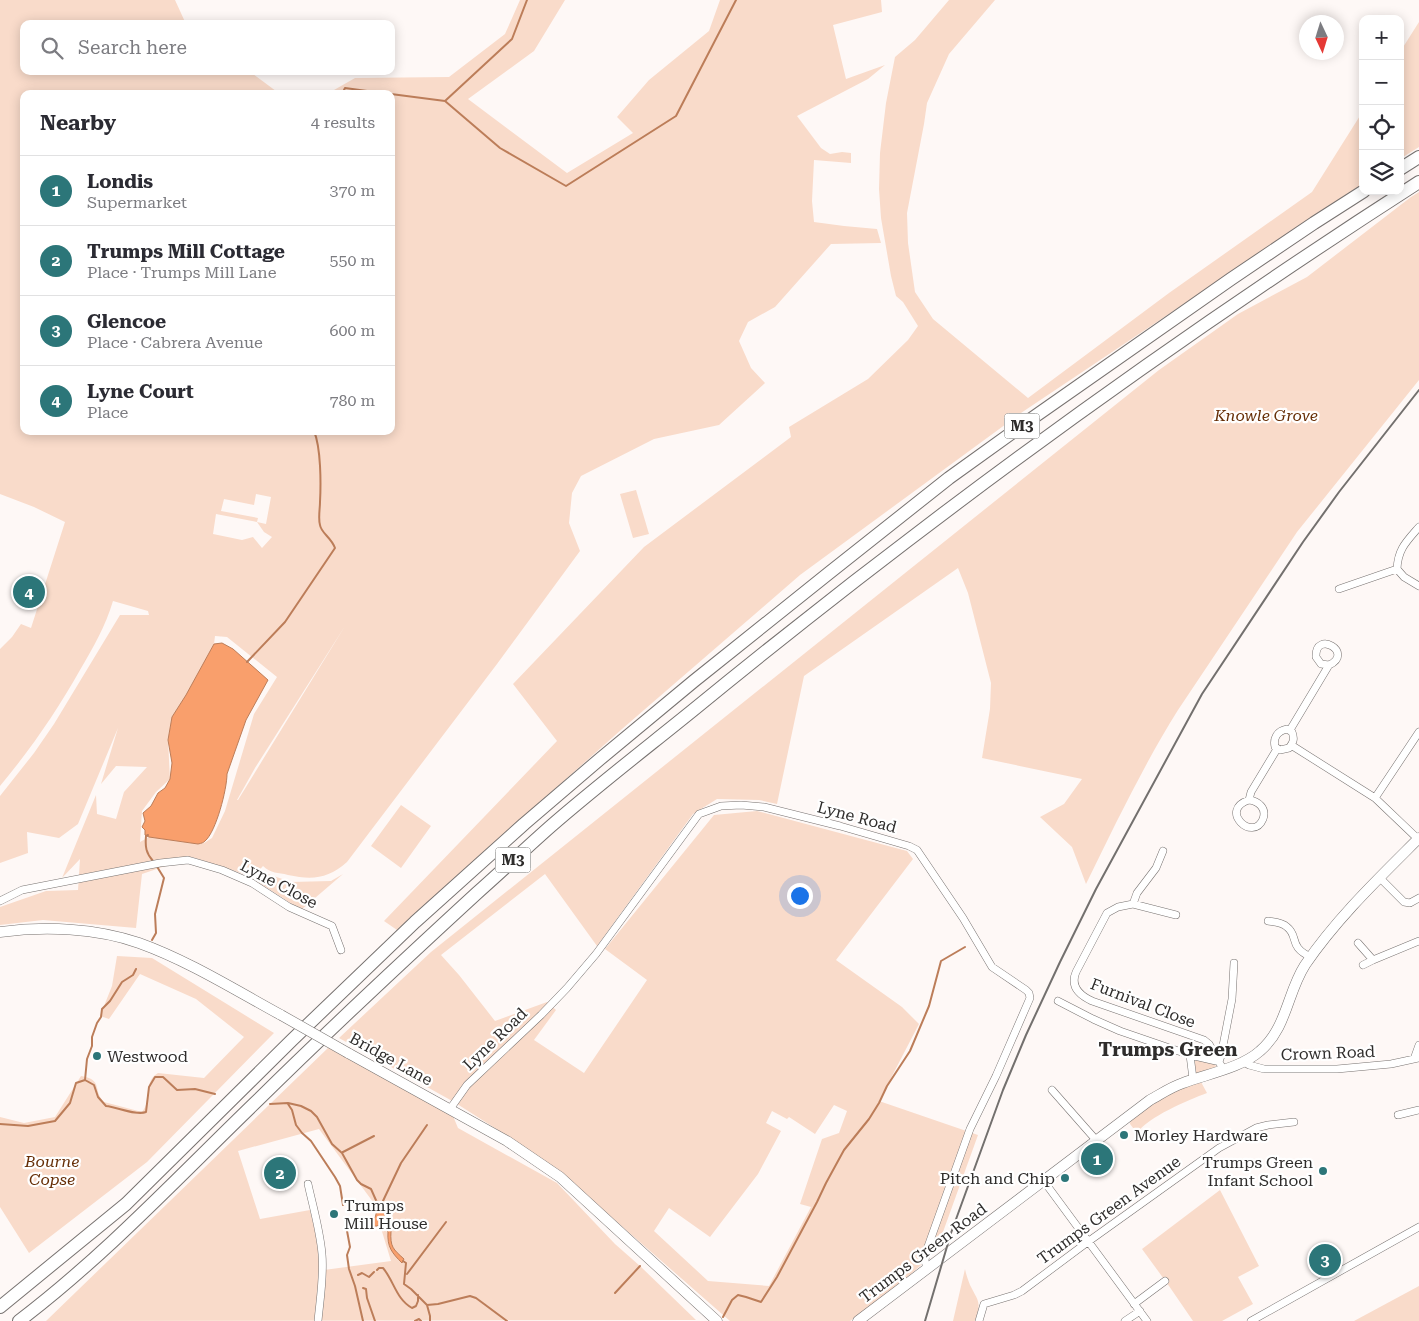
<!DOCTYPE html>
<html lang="en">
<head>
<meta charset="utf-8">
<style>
  :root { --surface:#fff; --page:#f7f7f7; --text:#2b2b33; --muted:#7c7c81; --line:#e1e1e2; --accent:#2c7679 }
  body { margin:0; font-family:"Roboto Serif",serif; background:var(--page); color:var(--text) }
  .controls { position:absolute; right:15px; top:15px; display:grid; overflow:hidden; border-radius:10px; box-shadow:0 2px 12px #0003 }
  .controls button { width:45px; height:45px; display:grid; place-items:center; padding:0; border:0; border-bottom:1px solid var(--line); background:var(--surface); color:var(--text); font:25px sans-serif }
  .compass { position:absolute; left:1299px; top:15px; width:45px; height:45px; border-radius:50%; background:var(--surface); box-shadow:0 2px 12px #0003; rotate:176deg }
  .you { position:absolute; left:799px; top:895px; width:18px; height:18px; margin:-12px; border:4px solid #fff; border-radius:50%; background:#1a73e8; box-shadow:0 0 0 8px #1a73e833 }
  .badge { display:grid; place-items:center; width:32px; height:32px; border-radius:50%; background:var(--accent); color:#fff; font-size:16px; font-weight:700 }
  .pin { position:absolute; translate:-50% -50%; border:2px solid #fff; box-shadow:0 1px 5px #0006 }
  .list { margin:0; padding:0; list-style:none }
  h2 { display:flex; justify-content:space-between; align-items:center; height:65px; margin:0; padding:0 20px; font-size:21px }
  h2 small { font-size:16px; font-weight:400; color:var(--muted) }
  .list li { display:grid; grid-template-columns:32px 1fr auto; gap:15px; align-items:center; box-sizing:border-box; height:70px; padding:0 20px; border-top:1px solid var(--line) }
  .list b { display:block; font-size:19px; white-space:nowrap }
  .list p { margin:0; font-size:16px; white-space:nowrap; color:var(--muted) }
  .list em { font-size:16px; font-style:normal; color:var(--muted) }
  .icon { flex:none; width:28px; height:28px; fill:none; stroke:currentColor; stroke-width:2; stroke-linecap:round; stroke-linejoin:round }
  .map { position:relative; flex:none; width:1419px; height:1321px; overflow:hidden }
  .search { position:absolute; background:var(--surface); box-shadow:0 2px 12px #0003; left:20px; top:20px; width:375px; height:55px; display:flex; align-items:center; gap:12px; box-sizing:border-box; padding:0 18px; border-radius:10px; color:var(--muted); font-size:19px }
  .panel { position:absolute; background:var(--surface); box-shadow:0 2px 12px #0003; left:20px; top:90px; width:375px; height:345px; border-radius:10px }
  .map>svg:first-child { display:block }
  .green { fill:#f9dbca; fill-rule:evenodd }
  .water { fill:#f99f6c; stroke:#bc7d59 }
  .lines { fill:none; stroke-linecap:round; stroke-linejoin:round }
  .stream { stroke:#bc7d59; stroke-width:2 }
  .street-casing { stroke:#777270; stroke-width:8 }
  .secondary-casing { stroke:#777270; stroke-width:11 }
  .highway-casing { stroke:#777270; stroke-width:14 }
  .street { stroke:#fff; stroke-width:7 }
  .secondary { stroke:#fff; stroke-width:10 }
  .highway { stroke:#fff; stroke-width:12 }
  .rail { stroke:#73706e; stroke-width:2 }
  .secondary-bridge-casing { stroke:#777270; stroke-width:11; stroke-linecap:butt }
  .secondary-bridge { stroke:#fff; stroke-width:10 }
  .poi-dot { fill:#2c7679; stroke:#fff; stroke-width:2 }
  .labels { text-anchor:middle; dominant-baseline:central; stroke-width:4.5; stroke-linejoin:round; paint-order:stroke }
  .shield { fill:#fff; stroke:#6d6c6b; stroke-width:1 }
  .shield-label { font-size:15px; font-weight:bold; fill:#2f2d2c }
  .park-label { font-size:16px; font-style:italic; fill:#662e06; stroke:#fff }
  .street-label { font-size:16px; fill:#2f2d2c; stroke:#fff }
  .poi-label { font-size:16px; fill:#2f2d2c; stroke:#fff; text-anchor:start }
  .quarter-label { font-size:19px; font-weight:bold; fill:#2f2d2c; stroke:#fff }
</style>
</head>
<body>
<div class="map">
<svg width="1419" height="1321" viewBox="0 0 1419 1321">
  <rect width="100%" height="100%" fill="#fef8f6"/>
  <path class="green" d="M0 0H175L186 24H24V71H249L280 94H24V431H391V94H327L355 78 449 77 505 34 520 0H565L534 51 468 99 567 173 633 133 617 117 649 80 709 31 720 0H881L882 12 833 25 846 79 885 65 868 79 797 116 821 148 830 154 842 152 851 153V163L814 160 812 201 814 222 844 226 877 229 881 243 831 244 775 307 748 322 739 341 751 368 765 383 719 425 654 439 581 476 572 493 569 523 580 551 497 664 347 862C328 879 312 880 288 875 278 872 271 874 263 866L253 877 192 857 142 874 136 928 43 920 0 925V907L46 891 78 890 80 859 62 878 96 795 97 814 116 819 124 792 147 767 116 766 101 784 118 728 78 824 59 838 27 832 28 853 0 863V796L34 753 54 724 120 615H149L148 611 113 601C105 627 94 646 80 670 57 711 30 750 0 786V649L12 637 21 624 31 628 65 522 34 507 0 494ZM256 494 271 497 266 524 257 522 258 518 221 511 224 499 254 505ZM216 514 257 522 264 532 272 537 262 548 253 537 242 540 213 534ZM345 626 238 800H237L255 768ZM215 636 227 637 277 677 254 714 225 811 212 838 204 843 198 844 149 837 140 842 142 811 156 792 170 779 168 740 172 717 186 695 214 644Z
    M949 0H995L949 54 927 103 924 124 907 213 908 243 915 292 933 319 1028 398 1169 293 1312 192 1363 111V184L1021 413 800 575 622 729 397 930 384 921 557 741 513 684 644 547 791 437 789 427 868 379 908 340 918 326 903 302 896 296 891 276 881 218 879 189 880 153 886 103 895 57 915 40Z
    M1419 22V147L1400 159V52Z
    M1419 192V380L1297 532 1178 710C1143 766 1115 825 1086 884L1072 847 1040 817 1064 804 1082 779 982 758 990 709 991 683 968 593 958 568 804 676 777 804 759 800 717 799 693 814 597 946 545 874 441 955 459 975 495 1021 547 1002 556 1010 534 1040 584 1073 647 980 605 949 714 815 757 811 907 851 913 859 836 960 902 1007 919 1024 879 1101 978 1135 939 1243 920 1266 892 1291 850 1321H730L561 1173 509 1137 454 1102 339 1038 431 952 1159 370 1238 314 1307 277 1411 197ZM834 1105 847 1111 839 1133 822 1139 800 1204 811 1207 769 1286 708 1281 654 1231 669 1208 710 1237 758 1174 781 1131 766 1123 772 1111 787 1119 789 1117 815 1134Z
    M636 490 649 534 633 538 620 494Z
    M401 805 431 826 401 868 371 846Z
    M262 872 291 882 331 881 343 874 301 910 255 880Z
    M117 956 152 958 274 1033 147 1162 29 1253 0 1207V1117L24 1123 55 1117 81 1076C104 1080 92 1090 104 1102L142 1112C152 1101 143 1081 158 1073L204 1078 244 1037 196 999 140 974 109 1019 100 1016 112 986Z
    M329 1047 453 1116 458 1128 557 1183 615 1244 640 1266 696 1320 46 1321ZM319 1129 373 1202 391 1261 324 1270 310 1210 260 1219 238 1151Z
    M1198 1059 1215 1063 1216 1067 1196 1074 1194 1062Z
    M1201 1082 1207 1093C1188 1100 1148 1117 1137 1133L1130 1124 1131 1116 1175 1090Z
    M1220 1190 1259 1266 1238 1277 1253 1304 1222 1321H1193L1169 1286 1142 1249Z
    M965 1269C966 1274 968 1280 970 1285 978 1301 982 1302 975 1321H953Z
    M1419 1286V1321H1354Z"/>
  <path class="water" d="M222 643 233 649 268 680 246 720 227 774C227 789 216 832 205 841 203 843 202 843 198 844L149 837 145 835V830L142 827 145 821 143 813 151 806 158 793 165 788 170 779 172 763 168 740 172 717 186 695 214 644Z
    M382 1205 386 1218 383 1222 391 1231C390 1247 393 1249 404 1259L402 1263C392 1253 387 1247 388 1232L382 1225 366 1228 364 1224C376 1214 375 1224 377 1206Z"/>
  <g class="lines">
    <path class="stream" d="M342 94 345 88 389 94
      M391 94 445 101 500 148 566 186 676 116 736 0
      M445 101 512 39 527 0
      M247 662 285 622 335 548C331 537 321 533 320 525 318 518 320 509 320 502 321 483 321 448 314 431
      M148 835 146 836C145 847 146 853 153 861
      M152 940 156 933 155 914 164 878 156 865
      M85 1080 94 1085 98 1097 106 1106C117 1107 137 1116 146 1112L149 1087 155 1077H163L177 1090 195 1089 215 1094
      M85 1080 87 1059 92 1046V1037L97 1023 101 1017 102 1009 110 1001 122 982 133 975 136 969
      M270 1104 288 1103 301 1106 311 1111 317 1117 332 1144 342 1153 357 1180 361 1184 371 1189 379 1207
      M288 1104 292 1110 296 1125 302 1133 311 1141 335 1177 340 1186 343 1205
      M0 1124 28 1126 55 1121 70 1103 76 1083 85 1080
      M343 1152 374 1136
      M378 1204 382 1203 401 1163 427 1125
      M345 1220 350 1247 347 1255 349 1269 355 1286 363 1321
      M403 1261 406 1263 404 1284 411 1289 427 1305 438 1304 470 1296 476 1298 507 1321
      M377 1270 379 1268H383C394 1281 396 1299 412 1308L416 1306 418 1301V1295
      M407 1274 446 1222
      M358 1275 362 1273 369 1277 374 1272
      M363 1288 366 1289 367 1298 375 1321
      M615 1293 640 1266
      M427 1305 430 1316V1321
      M723 1317 732 1300 738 1295 746 1297 761 1302 777 1277 817 1202 826 1183 844 1150 869 1119 879 1103 887 1086 910 1051 929 1006 941 961 965 947
      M415 1321 419 1319 421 1321"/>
    <defs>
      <path id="street" d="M1419 527C1406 542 1398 549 1397 569L1404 577 1419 586
        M1339 589 1397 569
        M1287 729 1292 732C1295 739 1293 743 1289 748L1280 750 1275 747C1273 738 1277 731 1287 729Z
        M1290 730 1329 665C1355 653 1315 629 1316 657L1321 664 1329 665
        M1291 745 1375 798
        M1249 800C1258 801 1267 808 1263 819 1253 843 1218 810 1249 800L1251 792 1277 749
        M1418 839 1375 798 1419 732
        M1380 878 1404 902 1410 903 1419 898
        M0 901 22 890 160 863 188 860 222 870 252 883 289 907 332 926 341 950
        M1133 904 1137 893 1156 868 1163 851
        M1176 915 1133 904 1118 907 1107 913 1076 972C1070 986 1079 995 1092 1001L1204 1040 1209 1044 1223 1069
        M1268 921C1274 922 1282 922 1287 927 1299 936 1288 947 1311 957
        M1358 943 1373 960 1419 941
        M1363 965 1373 960
        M1058 1001 1093 1019 1120 1031 1190 1055 1216 1061 1220 1059 1221 1056 1232 999 1234 963
        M1190 1055 1193 1079
        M1414 1059 1419 1045
        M1244 1062 1249 1065 1264 1069H1337L1391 1064 1419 1058
        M1052 1090 1096 1140
        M450 1109 467 1085 541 1015 567 988 596 954 699 814 721 806 741 805 764 807 840 826 909 846 917 850 963 918 992 967 1026 990 1029 993 1030 998 996 1076 970 1129 926 1252 925 1261 927 1268
        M1398 1115 1419 1110
        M1043 1180 1147 1321
        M308 1184C313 1207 320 1230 322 1254 324 1276 320 1299 318 1321
        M1134 1304 1165 1281
        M979 1321 984 1304 1014 1295 1022 1291 1089 1241 1219 1148 1256 1128 1268 1125 1294 1122
        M1125 1321 1140 1311
        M1251 1321 1419 1227"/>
      <path id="secondary" d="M0 932C45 926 96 928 139 943 189 961 235 990 281 1015
        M348 1053 507 1141 560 1177 717 1321
        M858 1321 1150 1100C1161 1094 1171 1087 1183 1083 1207 1074 1241 1068 1260 1051 1287 1028 1287 993 1305 965 1337 918 1379 878 1419 838"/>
      <path id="highway" d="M1400 169 1419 157
        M0 1307 126 1204 292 1040 415 922 524 824 600 759 694 681 829 573 949 478 1024 424 1231 279 1314 223 1364 191
        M19 1321C106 1255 180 1175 259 1099 330 1029 403 961 477 893 502 871 526 848 551 826 597 786 645 749 692 711 924 521 1167 344 1419 182"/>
    </defs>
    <use href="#street" class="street-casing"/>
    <use href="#secondary" class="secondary-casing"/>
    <use href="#highway" class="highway-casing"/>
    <use href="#street" class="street"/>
    <use href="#secondary" class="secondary"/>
    <use href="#highway" class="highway"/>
    <path class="rail" d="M925 1321 951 1233 1003 1090 1026 1035 1060 962 1096 889 1202 694 1303 542 1339 492 1419 390"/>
    <defs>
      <path id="secondary-bridge" d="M281 1015 348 1053"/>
    </defs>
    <use href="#secondary-bridge" class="secondary-bridge-casing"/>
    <use href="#secondary-bridge" class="secondary-bridge"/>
  </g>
  <g class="poi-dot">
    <circle cx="97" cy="1056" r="5"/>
    <circle cx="1124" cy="1135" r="5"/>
    <circle cx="1323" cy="1171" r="5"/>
    <circle cx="1065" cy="1178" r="5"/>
    <circle cx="334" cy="1214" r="5"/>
  </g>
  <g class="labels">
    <g class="shield">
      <rect x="1004.5" y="413.5" width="35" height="25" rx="4"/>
      <rect x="495.5" y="847.5" width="35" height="25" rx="4"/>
    </g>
    <g class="shield-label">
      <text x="1022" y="426">M3</text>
      <text x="513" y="860">M3</text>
    </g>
    <g class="park-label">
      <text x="1266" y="415">Knowle Grove</text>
      <text x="52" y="1161">Bourne<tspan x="52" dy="18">Copse</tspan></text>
    </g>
    <g class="street-label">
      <text transform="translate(857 817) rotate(15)">Lyne Road</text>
      <text transform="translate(279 884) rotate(28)">Lyne Close</text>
      <text transform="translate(1143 1003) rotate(21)">Furnival Close</text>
      <text transform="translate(495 1039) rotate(-44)">Lyne Road</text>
      <text transform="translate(1328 1053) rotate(-2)">Crown Road</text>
      <text transform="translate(391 1059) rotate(29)">Bridge Lane</text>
      <text transform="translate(1109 1210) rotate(-36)">Trumps Green Avenue</text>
      <text transform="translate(923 1253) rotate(-37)">Trumps Green Road</text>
    </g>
    <g class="poi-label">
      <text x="107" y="1056">Westwood</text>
      <text x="1134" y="1135">Morley Hardware</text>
      <text x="1313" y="1162" text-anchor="end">Trumps Green<tspan x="1313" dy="18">Infant School</tspan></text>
      <text x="1055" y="1178" text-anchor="end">Pitch and Chip</text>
      <text x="344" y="1205">Trumps<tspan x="344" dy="18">Mill House</tspan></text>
    </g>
    <g class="quarter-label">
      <text x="1168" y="1049">Trumps Green</text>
    </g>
  </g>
</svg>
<div class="controls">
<button>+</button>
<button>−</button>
<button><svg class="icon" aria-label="locate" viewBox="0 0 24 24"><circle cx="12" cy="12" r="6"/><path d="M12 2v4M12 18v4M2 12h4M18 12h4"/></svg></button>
<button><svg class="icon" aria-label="layers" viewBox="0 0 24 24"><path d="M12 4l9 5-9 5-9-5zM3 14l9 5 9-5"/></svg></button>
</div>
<svg class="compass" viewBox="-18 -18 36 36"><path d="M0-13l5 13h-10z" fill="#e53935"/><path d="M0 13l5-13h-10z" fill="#7c7c81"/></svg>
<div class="you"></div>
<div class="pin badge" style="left:1097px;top:1159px">1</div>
<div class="pin badge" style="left:280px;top:1173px">2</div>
<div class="pin badge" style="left:1325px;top:1260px">3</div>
<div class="pin badge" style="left:29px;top:592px">4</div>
<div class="search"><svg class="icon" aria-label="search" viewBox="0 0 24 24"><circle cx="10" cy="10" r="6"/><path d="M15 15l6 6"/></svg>Search here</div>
<section class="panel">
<h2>Nearby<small>4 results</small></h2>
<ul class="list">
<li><span class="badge">1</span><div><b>Londis</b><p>Supermarket</p></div><em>370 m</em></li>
<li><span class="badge">2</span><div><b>Trumps Mill Cottage</b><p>Place · Trumps Mill Lane</p></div><em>550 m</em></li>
<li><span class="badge">3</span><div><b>Glencoe</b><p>Place · Cabrera Avenue</p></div><em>600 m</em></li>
<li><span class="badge">4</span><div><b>Lyne Court</b><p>Place</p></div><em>780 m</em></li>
</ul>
</section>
</div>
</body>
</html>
